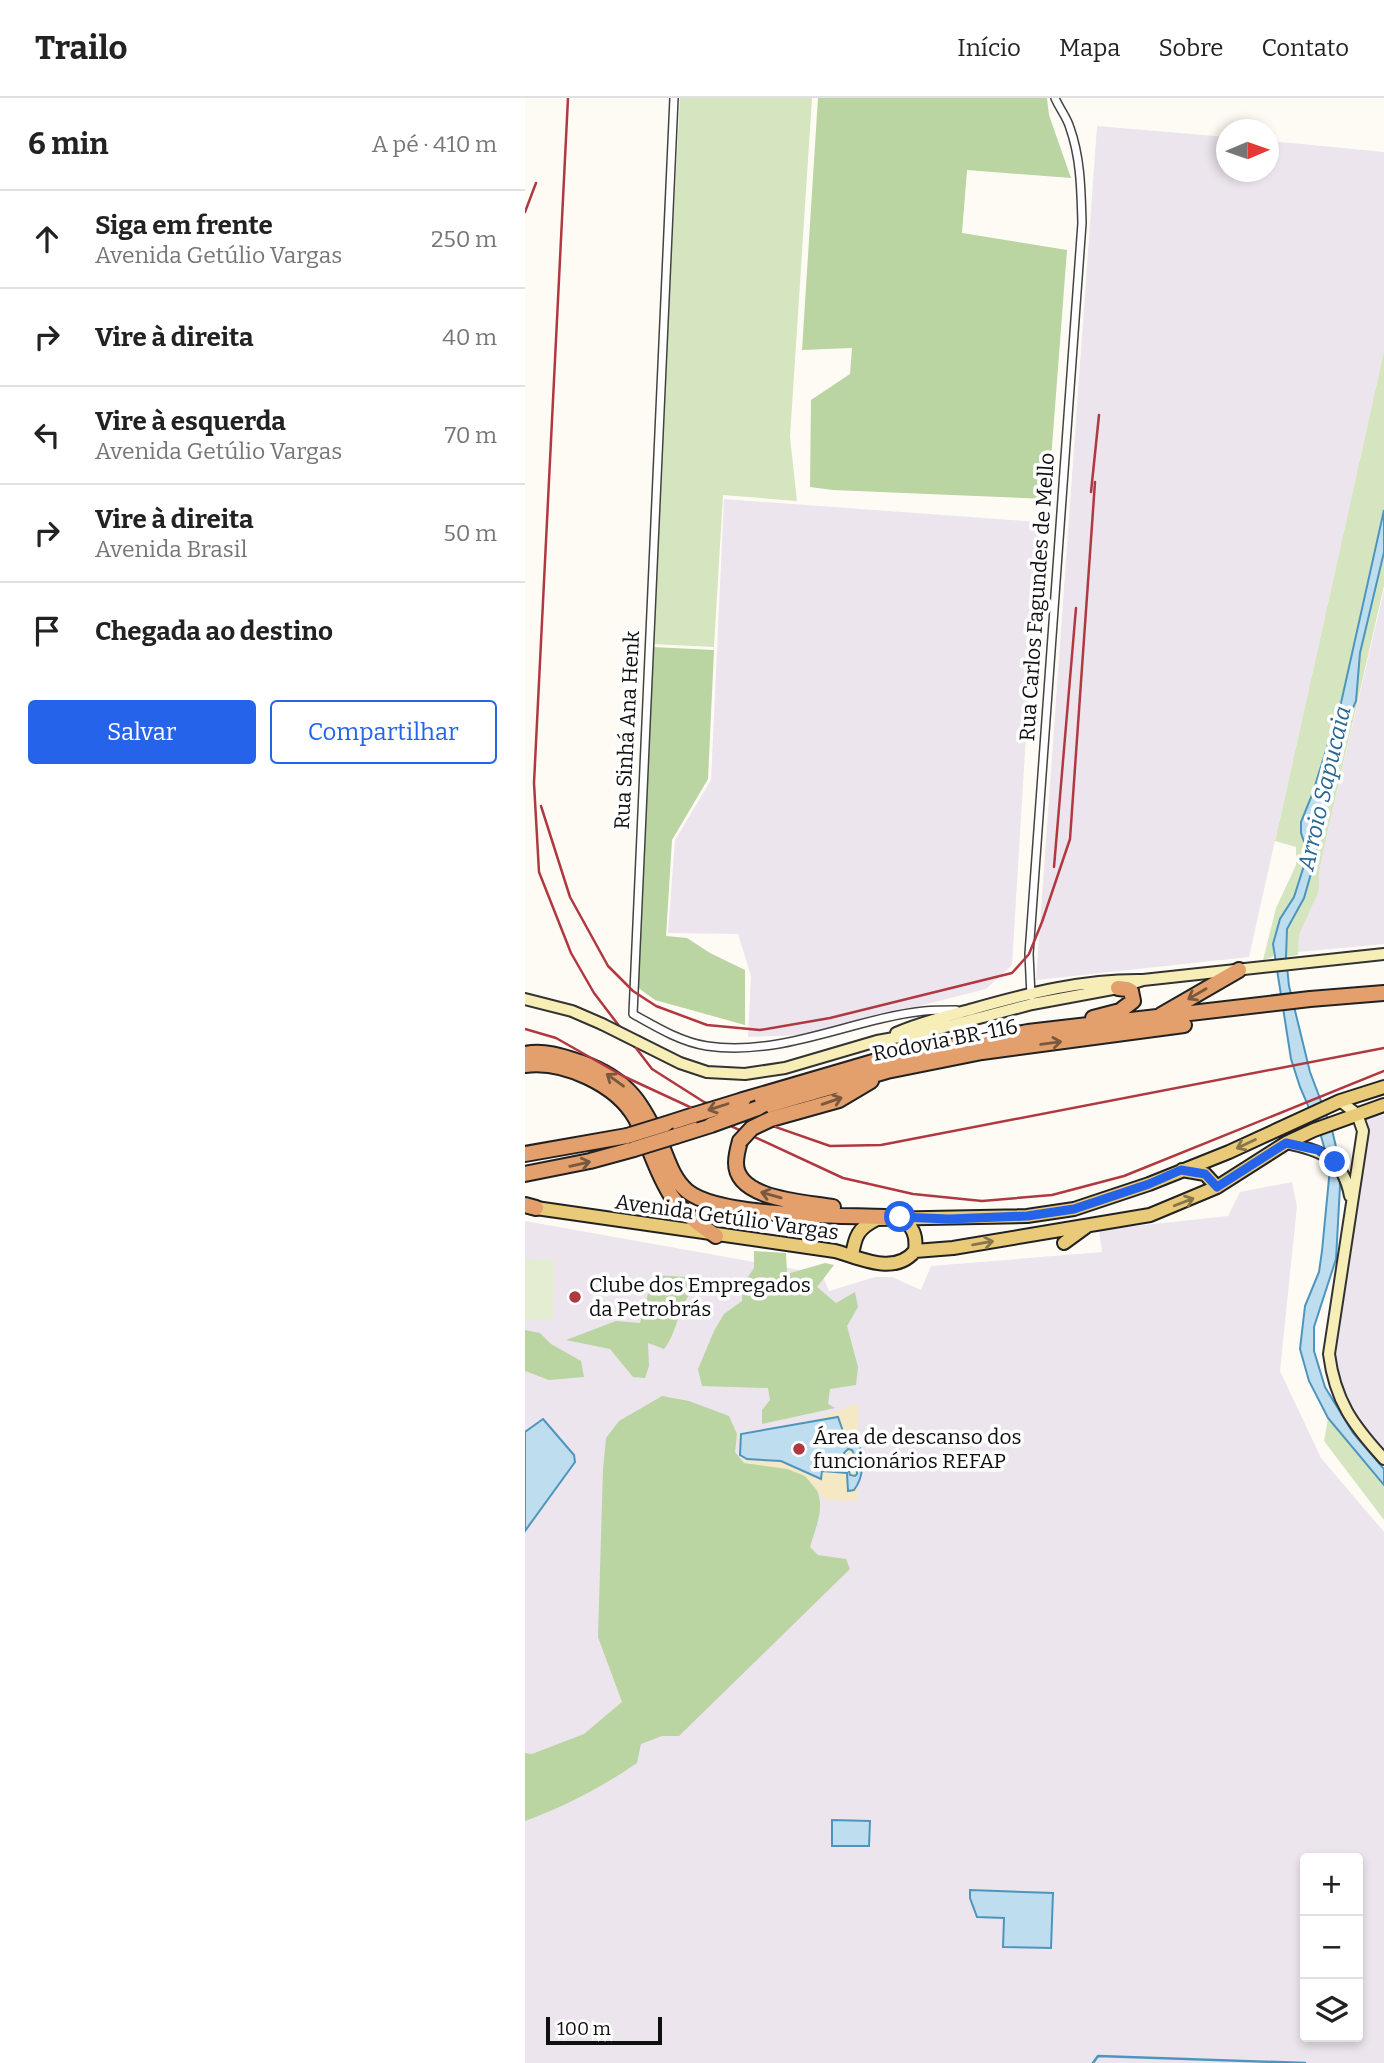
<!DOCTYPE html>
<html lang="pt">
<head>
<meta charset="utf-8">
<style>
  :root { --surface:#fff; --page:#f2f2f2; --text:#222; --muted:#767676; --line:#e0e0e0; --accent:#2563eb }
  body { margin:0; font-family:Bitter,serif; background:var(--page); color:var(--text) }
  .controls { position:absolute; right:21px; bottom:21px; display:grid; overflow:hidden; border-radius:7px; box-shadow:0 4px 10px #0003 }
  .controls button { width:63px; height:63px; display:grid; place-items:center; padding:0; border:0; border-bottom:2px solid var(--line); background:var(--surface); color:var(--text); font:35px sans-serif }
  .compass { position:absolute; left:691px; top:21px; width:63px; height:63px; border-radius:50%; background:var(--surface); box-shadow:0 4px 10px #0003; rotate:88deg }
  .scale { position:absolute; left:21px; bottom:18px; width:116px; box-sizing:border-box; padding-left:7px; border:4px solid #101010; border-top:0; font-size:19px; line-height:24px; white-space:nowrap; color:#101010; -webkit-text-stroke:5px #fff; paint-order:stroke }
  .stop { position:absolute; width:21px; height:21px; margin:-16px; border:5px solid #2563eb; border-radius:50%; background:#fff }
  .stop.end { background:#2563eb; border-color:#fff; box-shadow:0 2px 7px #0008 }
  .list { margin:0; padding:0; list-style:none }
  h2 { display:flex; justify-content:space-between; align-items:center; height:91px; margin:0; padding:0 28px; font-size:30px }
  h2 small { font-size:23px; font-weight:400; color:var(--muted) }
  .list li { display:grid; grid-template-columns:46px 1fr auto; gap:21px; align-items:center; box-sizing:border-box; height:98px; padding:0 28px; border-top:2px solid var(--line) }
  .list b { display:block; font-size:26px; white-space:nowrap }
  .list p { margin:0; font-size:23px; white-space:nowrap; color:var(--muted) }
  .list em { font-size:23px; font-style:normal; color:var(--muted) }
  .actions { display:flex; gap:14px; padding:21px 28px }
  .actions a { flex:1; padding:16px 0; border:2px solid var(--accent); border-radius:7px; text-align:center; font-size:24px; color:var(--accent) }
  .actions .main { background:var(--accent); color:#fff }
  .icon { flex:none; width:38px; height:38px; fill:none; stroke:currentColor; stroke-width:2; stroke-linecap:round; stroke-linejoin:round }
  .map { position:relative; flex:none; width:859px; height:1965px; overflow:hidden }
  header { display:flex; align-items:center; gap:42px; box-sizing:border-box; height:98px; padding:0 35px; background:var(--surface); border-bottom:2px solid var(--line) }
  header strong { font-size:33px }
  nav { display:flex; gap:38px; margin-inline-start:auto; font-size:24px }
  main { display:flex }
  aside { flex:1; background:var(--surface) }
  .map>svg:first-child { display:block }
  .industrial { fill:#ece5ed; fill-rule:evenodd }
  .green { fill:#d4e5c0 }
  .forest { fill:#bad4a2 }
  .sand { fill:#f4e8c5 }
  .pitch { fill:#e4edd1 }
  .water { fill:#bedeef; stroke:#4e95be; stroke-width:2; fill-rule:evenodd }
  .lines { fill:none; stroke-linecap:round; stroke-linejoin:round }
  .stream { stroke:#4e95be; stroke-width:2.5 }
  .street-casing { stroke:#434343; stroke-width:10 }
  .secondary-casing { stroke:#323232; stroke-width:14 }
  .primary-casing { stroke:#212121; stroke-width:16 }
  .highway-casing { stroke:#212121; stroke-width:18 }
  .street { stroke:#fff; stroke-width:7 }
  .secondary { stroke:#f6edb7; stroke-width:10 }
  .primary { stroke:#e8ca79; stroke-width:12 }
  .highway { stroke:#e39f6c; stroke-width:14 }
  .rail { stroke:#b03841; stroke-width:2.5 }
  .secondary-bridge-casing { stroke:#323232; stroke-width:14; stroke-linecap:butt }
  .highway-bridge-casing { stroke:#212121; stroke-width:18; stroke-linecap:butt }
  .secondary-bridge { stroke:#f6edb7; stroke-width:10 }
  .highway-bridge { stroke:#e39f6c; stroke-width:14 }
  .oneway { stroke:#7a583e }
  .oneway2 { stroke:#87764a }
  .route { stroke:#2563eb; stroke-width:9 }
  .poi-dot { fill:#b03841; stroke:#fff; stroke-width:2.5 }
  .labels { text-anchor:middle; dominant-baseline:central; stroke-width:7; stroke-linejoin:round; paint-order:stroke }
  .street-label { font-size:21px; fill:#101010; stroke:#fff }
  .poi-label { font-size:21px; fill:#101010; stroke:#fff; text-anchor:start }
  .water-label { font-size:23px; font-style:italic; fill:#276793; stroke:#fff }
</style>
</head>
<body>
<header>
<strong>Trailo</strong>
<nav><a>Início</a><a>Mapa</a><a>Sobre</a><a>Contato</a></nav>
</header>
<main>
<aside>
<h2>6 min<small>A pé · 410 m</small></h2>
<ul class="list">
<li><svg class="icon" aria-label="ahead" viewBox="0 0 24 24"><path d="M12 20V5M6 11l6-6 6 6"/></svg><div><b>Siga em frente</b><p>Avenida Getúlio Vargas</p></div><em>250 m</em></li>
<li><svg class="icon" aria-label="right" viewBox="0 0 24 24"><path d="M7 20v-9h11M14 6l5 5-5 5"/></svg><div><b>Vire à direita</b></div><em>40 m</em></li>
<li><svg class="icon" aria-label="left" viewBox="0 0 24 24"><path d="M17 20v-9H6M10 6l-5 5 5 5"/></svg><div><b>Vire à esquerda</b><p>Avenida Getúlio Vargas</p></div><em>70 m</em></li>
<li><svg class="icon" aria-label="right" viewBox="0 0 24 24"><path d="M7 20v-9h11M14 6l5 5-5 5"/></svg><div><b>Vire à direita</b><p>Avenida Brasil</p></div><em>50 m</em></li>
<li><svg class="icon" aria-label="arrive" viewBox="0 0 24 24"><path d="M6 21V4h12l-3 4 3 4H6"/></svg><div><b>Chegada ao destino</b></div></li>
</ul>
<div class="actions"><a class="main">Salvar</a><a>Compartilhar</a></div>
</aside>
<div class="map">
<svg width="859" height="1965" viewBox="0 0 859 1965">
  <rect width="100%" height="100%" fill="#fefbf4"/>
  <path class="industrial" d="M572 28 701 39 702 74H744V43L859 54V253L724 859 511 882Z
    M199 401 514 424 487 867 461 891 280 937 223 939 226 878 213 836 143 835 150 742 186 682Z
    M859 492V846L773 854 774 837 794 793V775L802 736Z
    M859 1017V1354L831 1320 817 1297 810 1263 837 1078 841 1022 843 1019Z
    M767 1084 772 1108 755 1273 796 1360 859 1434V1965H0V1123L297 1176 304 1193 350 1179H367L396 1192 406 1168 577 1154 574 1132 703 1118 715 1094ZM780 1760H833V1939H780Z"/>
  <path class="green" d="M155 0H287L265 339 272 403 198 397 189 549 126 546Z
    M859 253V412L816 605 787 697 776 724V735L783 755 769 799 755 821 748 846V859L738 862 751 810 771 767V749L750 743Z
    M859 454V488L802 736 794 775V793L774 837 773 857 761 859 762 831 779 800 791 758 796 721 823 621 831 603 835 555Z
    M803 1320 859 1387V1422L799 1343Z"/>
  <path class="forest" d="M293 0H522L524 17 546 80 442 72 437 135 542 152 523 401 308 392 285 389 286 302 325 276 327 250 277 252Z
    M127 549 189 552 183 681 147 742 141 838 162 840 185 855 220 872V927L130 902 112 889Z
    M229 1153 261 1155 262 1176 300 1165 309 1167 292 1189 311 1205 330 1194 333 1209 322 1228 333 1269 331 1287 305 1291 303 1306 310 1310 237 1326V1312L245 1302 243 1290 177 1288 173 1271 189 1233 199 1216 217 1203 218 1186 229 1170Z
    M128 1177 179 1180 181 1197H164C152 1214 152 1235 139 1251L123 1245 124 1268 120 1280 108 1279 85 1251 41 1242 91 1223 115 1225Z
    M0 1232 15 1235 26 1246 56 1263 59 1279 24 1282 0 1273Z
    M137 1298 164 1303 204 1318 212 1336 210 1354 219 1365C247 1367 293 1368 295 1405 296 1419 289 1435 285 1449L293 1457 321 1461 325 1471 154 1638H137L116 1646 112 1665C77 1689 41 1708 0 1723V1655L7 1656 59 1636 97 1604 73 1539 78 1372 81 1340 94 1323Z"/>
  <path class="sand" d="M333 1305 332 1403 300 1402 280 1378 262 1371 219 1365 212 1336 280 1326Z"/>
  <path class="pitch" d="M0 1161 29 1162 28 1222H0Z"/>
  <path class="water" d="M859 412V454L835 555 831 603 823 621 796 721 791 758 779 800 762 831 761 859 764 888 785 974 807 1032 812 1053 815 1088 811 1161 789 1229V1253L800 1289 828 1335 859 1371V1387L803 1320 784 1283 775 1251 780 1208 794 1174 797 1153 805 1070 796 1038 775 989 766 961 748 846 755 821 769 799 783 755 776 735V724L787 697 816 605Z
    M313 1319 320 1339 333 1337C336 1357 342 1375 329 1392L323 1393 322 1375 297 1373 296 1381 256 1363 222 1361 215 1357 216 1336ZM323 1351 327 1352 331 1360 332 1376 330 1378 325 1377 319 1355Z
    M18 1321 49 1357 50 1364 0 1433V1334Z
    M307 1722 345 1723 344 1748H307Z
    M445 1792 528 1795 526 1850 478 1849 479 1820 452 1819 445 1800Z"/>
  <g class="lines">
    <path class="stream" d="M568 1965 573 1958 780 1965"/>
    <defs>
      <path id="street" d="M149 0 108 916C131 929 156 944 182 948 257 959 326 921 399 913 410 912 421 912 431 912
        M506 898 504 856 557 125C556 93 556 61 545 30 542 19 534 10 530 0"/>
      <path id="secondary" d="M0 901 47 913 77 926
        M371 935C396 924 422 918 448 911 504 895 560 881 618 882L859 856
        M113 944 155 965 182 974 220 976 260 970 352 943 397 935 507 906 593 890 618 882
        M815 1003 832 1016 838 1033 804 1256C810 1303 828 1327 859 1361
        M761 1045C796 1053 818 1059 825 1098"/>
      <path id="primary" d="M657 1072 680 1076 692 1089
        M4 1109 310 1153C336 1160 369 1178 390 1153L428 1150 625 1117 692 1089 761 1045 789 1032 859 1007
        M375 1120C388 1128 392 1137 390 1153
        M539 1145 561 1129
        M327 1158C330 1138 333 1130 352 1121L502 1118 549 1111 624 1086 704 1054 815 1003 859 989"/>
      <path id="highway" d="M636 917 714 872
        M568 920 595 913 608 903 606 893 602 891 593 890
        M0 956C20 952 39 959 57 965 104 981 119 1008 138 1051 144 1066 149 1082 162 1093 195 1120 315 1117 361 1119
        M0 967C38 962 92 986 111 1021 124 1046 131 1075 147 1099 158 1115 175 1127 191 1138
        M218 1002 355 962 503 934 785 901 859 895
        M233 1010 362 973 457 954 659 927
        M246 1021 314 1002 346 983
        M141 1026 169 1017
        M151 1038 186 1027
        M215 1043C213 1050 211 1058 211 1065 211 1102 281 1104 308 1109
        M0 1056 102 1038
        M0 1076 65 1063 109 1051
        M0 1107 11 1110"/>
    </defs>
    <use href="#street" class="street-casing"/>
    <use href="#secondary" class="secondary-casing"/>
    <use href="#primary" class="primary-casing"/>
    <use href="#highway" class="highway-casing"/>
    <use href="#street" class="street"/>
    <use href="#secondary" class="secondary"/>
    <use href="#primary" class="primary"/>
    <use href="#highway" class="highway"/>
    <path class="rail" d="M43 0 9 685 14 774 46 855 69 895 127 971 179 1004 305 1048 356 1047 859 950
      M0 114 11 85
      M566 394 574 317
      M16 708 45 799 83 868 108 893 131 908 182 927 235 932 305 920 487 875 504 856 517 824 545 741 570 384
      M529 769 551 510
      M0 931 31 940 98 978 318 1080 388 1096 457 1103 527 1097 599 1078 859 973"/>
    <defs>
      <path id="secondary-bridge" d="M77 926 113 944"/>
      <path id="highway-bridge" d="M169 1017 218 1002
        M186 1027 233 1010
        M102 1038 141 1026
        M215 1043 227 1030 246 1021
        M109 1051 151 1038"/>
    </defs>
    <use href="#secondary-bridge" class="secondary-bridge-casing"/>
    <use href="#highway-bridge" class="highway-bridge-casing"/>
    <use href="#secondary-bridge" class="secondary-bridge"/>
    <use href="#highway-bridge" class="highway-bridge"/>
  </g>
  <defs><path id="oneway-shaft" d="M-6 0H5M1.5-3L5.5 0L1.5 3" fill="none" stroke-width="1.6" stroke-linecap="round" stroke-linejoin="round" transform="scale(1.75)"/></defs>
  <g class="oneway">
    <use href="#oneway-shaft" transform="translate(672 896) rotate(150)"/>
    <use href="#oneway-shaft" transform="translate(526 945) rotate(-8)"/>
    <use href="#oneway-shaft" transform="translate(90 982) rotate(-144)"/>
    <use href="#oneway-shaft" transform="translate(307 1003) rotate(-19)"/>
    <use href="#oneway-shaft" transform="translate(193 1009) rotate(162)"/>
    <use href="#oneway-shaft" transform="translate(55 1066) rotate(-13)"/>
    <use href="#oneway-shaft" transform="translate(246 1097) rotate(-164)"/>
  </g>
  <g class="oneway2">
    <use href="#oneway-shaft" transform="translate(721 1046) rotate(155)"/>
    <use href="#oneway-shaft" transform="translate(659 1104) rotate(-21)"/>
    <use href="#oneway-shaft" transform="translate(458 1145) rotate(-10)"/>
  </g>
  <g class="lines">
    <path class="route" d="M375 1119 424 1121 502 1118 549 1111 624 1086 656 1072 680 1076 692 1089 761 1045 793 1052 810 1064"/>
  </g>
  <g class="poi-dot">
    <circle cx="50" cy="1199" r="7"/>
    <circle cx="274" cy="1351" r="7"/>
  </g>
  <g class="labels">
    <g class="street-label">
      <text transform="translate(512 499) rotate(-86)">Rua Carlos Fagundes de Mello</text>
      <text transform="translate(102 632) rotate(-87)">Rua Sinhá Ana Henk</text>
      <text transform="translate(420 942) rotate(-11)">Rodovia BR-116</text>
      <text transform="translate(202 1119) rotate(8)">Avenida Getúlio Vargas</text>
    </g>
    <g class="poi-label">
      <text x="64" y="1187">Clube dos Empregados<tspan x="64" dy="24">da Petrobrás</tspan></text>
      <text x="288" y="1339">Área de descanso dos<tspan x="288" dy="24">funcionários REFAP</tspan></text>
    </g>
    <g class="water-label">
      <text transform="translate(799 690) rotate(-77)">Arroio Sapucaia</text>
    </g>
  </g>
</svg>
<div class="controls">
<button>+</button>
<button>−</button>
<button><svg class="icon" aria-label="layers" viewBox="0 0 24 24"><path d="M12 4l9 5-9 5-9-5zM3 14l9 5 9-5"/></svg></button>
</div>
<svg class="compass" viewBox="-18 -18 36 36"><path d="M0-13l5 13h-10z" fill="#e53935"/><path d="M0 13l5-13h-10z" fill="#767676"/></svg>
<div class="scale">100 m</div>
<div class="stop" style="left:375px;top:1119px"></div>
<div class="stop end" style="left:810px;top:1064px"></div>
</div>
</main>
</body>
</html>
